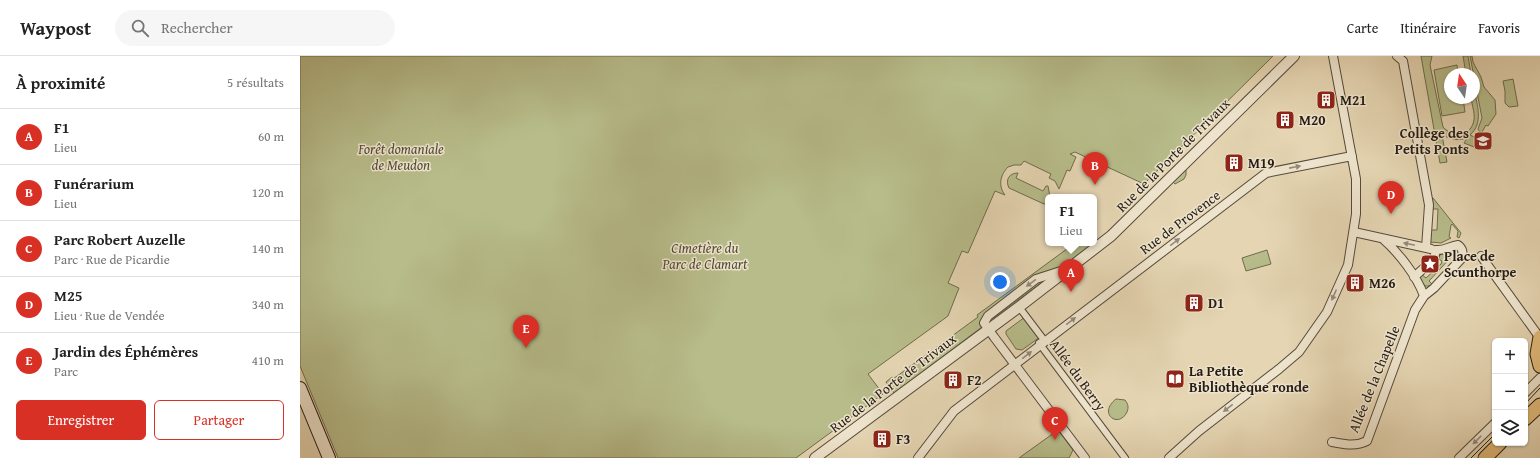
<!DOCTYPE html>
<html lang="fr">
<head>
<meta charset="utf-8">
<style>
  :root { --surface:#fff; --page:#f6f6f6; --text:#222; --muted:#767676; --line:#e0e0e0; --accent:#d93025 }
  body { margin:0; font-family:"Gentium Book Plus",serif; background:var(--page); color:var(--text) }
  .controls { position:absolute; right:12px; bottom:12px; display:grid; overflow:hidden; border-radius:6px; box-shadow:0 1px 3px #0004 }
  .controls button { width:36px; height:36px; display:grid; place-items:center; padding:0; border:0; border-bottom:1px solid var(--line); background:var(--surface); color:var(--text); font:20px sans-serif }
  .compass { position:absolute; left:1144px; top:12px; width:36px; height:36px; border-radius:50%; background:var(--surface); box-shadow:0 1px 3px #0004; rotate:347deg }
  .you { position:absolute; left:700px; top:226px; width:14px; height:14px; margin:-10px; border:3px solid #fff; border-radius:50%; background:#1a73e8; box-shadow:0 0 0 6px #1a73e833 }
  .badge { display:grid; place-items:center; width:26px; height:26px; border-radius:50%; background:var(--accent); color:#fff; font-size:13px; font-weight:700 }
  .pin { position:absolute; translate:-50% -33px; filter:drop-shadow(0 1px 2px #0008) }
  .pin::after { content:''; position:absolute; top:21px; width:14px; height:12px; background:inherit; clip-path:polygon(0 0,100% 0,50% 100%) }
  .popup { position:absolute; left:745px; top:138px; width:52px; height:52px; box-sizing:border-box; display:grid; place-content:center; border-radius:6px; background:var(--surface); filter:drop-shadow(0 1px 3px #0005); font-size:13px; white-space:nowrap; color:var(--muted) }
  .popup b { font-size:15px; color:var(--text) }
  .popup::after { content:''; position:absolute; left:50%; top:100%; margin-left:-8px; border:8px solid transparent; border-top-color:var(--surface) }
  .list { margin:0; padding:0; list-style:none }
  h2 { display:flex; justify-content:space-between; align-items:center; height:52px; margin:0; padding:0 16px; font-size:17px }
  h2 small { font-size:13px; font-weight:400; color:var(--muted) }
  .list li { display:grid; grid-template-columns:26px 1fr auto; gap:12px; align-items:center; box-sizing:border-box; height:56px; padding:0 16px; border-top:1px solid var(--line) }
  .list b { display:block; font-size:15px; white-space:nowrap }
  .list p { margin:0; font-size:13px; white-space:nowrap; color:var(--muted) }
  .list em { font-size:13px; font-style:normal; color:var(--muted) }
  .actions { display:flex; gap:8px; padding:12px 16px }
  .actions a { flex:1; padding:9px 0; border:1px solid var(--accent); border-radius:6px; text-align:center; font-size:14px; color:var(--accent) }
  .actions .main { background:var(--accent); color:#fff }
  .icon { flex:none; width:22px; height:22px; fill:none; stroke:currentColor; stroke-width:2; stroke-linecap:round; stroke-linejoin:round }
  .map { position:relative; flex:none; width:1240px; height:402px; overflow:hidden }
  header { display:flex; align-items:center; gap:24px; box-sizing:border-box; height:56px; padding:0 20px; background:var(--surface); border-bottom:1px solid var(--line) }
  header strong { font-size:19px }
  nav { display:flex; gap:22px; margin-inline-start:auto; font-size:14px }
  .search { width:280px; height:36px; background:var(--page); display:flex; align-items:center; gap:10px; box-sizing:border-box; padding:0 14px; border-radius:22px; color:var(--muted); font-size:15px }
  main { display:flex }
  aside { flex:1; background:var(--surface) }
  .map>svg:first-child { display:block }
  .green { fill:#b7bc8a; stroke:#6e6c4e }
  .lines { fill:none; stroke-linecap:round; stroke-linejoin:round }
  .pedestrian-casing { stroke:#554a3b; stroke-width:8 }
  .minor-casing { stroke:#554a3b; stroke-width:10 }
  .tertiary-casing { stroke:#554a3b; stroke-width:12 }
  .secondary-casing { stroke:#251b13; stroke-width:14 }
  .primary-casing { stroke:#251b13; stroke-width:15 }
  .pedestrian { stroke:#eee4cd; stroke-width:6 }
  .minor { stroke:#eee4cd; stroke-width:8 }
  .tertiary { stroke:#eee4cd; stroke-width:10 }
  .secondary { stroke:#eee4cd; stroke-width:12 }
  .primary { stroke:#e2ba79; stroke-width:13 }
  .tram { stroke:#251b13; stroke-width:1 }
  .oneway { fill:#948a79 }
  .labels { text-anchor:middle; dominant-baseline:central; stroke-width:3; stroke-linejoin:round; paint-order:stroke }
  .poi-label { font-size:14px; font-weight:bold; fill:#251b13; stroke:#eee4cd; text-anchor:start }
  .park-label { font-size:14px; font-style:italic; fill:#514b37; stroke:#eee4cd }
  .street-label { font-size:14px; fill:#251b13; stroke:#eee4cd }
</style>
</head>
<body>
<header>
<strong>Waypost</strong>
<div class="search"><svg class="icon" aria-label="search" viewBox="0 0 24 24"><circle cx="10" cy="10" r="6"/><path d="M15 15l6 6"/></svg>Rechercher</div>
<nav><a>Carte</a><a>Itinéraire</a><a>Favoris</a></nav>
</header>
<main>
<aside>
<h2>À proximité<small>5 résultats</small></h2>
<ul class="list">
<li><span class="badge">A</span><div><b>F1</b><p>Lieu</p></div><em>60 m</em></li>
<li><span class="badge">B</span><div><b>Funérarium</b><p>Lieu</p></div><em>120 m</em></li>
<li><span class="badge">C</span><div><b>Parc Robert Auzelle</b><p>Parc · Rue de Picardie</p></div><em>140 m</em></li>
<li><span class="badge">D</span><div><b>M25</b><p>Lieu · Rue de Vendée</p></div><em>340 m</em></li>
<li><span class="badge">E</span><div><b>Jardin des Éphémères</b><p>Parc</p></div><em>410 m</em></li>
</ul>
<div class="actions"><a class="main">Enregistrer</a><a>Partager</a></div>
</aside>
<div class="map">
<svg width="1240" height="402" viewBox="0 0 1240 402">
  <rect width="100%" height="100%" fill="#e5d5b2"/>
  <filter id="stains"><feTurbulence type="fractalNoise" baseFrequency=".005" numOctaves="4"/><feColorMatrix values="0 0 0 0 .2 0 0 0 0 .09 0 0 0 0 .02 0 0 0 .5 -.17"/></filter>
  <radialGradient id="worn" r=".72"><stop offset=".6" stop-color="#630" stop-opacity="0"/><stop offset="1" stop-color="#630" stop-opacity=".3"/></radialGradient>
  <path class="green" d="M0 0H973L844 128 775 96 770 98 776 101 770 115 767 114 759 133 755 125 749 122 751 118 724 105 721 109H714L708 111C700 119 698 130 705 139L695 135 668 197 662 195 648 227 659 232 648 260 568 318 583 338 496 402H38L0 310Z
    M1121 0H1132L1130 9 1143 71C1153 82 1171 81 1174 64 1175 57 1172 49 1171 42H1174V33C1177 49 1184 67 1170 79L1176 82 1174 91 1164 87 1168 81C1159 86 1151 83 1142 79L1147 106 1140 107Z
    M1163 0H1168L1171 18H1166Z
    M1170 0H1172L1173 6 1181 21 1184 31 1195 44 1196 58 1188 70 1186 69 1182 76H1180L1178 73 1182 62Z
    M1157 9 1158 18H1150V42H1163L1165 56 1142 60 1134 14Z
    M1213 23 1218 50 1209 51 1205 47V35L1203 25Z
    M886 111V119L884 123 875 128 872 125Z
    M718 117 716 122 743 135 746 130H748L750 141H748V147L744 148 709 132C705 124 709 117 718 117Z
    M1132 142H1133L1161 177 1159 182 1157 181 1158 175 1152 168 1151 169 1149 181 1151 182 1141 187 1130 186 1131 174H1137L1138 153H1133Z
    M775 187H794L594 337 586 326 592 321 593 323 678 261 677 259Z
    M967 194 971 208 946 215 942 202Z
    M1149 196 1153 199 1129 225 1132 228 1130 230H1125L1121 225 1120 220 1121 218 1126 222 1141 208 1142 205 1137 202 1140 199Z
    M725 261 740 281 722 294 716 293 706 278V275Z
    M816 343 825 344C828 348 829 351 827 356 819 373 797 358 816 343Z
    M758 374 773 394 769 402H719Z"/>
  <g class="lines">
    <defs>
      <path id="pedestrian" d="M719 251 744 284 739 287 825 402"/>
      <path id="minor" d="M1097 0 1103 5 1129 149 1126 192
        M1054 176 1131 193
        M1083 183C1098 196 1117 220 1124 240L1134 232 1162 202C1163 196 1163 193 1158 189 1150 190 1144 195 1136 194L1134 203 1114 221
        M1181 200 1240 282
        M764 214 736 223 688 260 684 267 694 281 785 402
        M1225 337 1240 322
        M1032 386C1044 388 1055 391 1067 385L1115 254 1124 240
        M618 402 654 355 966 117 1052 100
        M869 402 899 375 979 313 999 296 1027 256 1048 209 1056 158V123L1033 0
        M1159 402 1195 367"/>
      <path id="tertiary" d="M515 402 719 251 811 180 994 0"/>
      <path id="secondary" d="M0 332 29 402"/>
      <path id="primary" d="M1240 281 1237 298 1240 310
        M1225 363 1240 349
        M1185 402 1200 387"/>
    </defs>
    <use href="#pedestrian" class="pedestrian-casing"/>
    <use href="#minor" class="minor-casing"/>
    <use href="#tertiary" class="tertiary-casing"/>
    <use href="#secondary" class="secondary-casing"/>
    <use href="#primary" class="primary-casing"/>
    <use href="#pedestrian" class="pedestrian"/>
    <use href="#minor" class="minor"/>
    <use href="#tertiary" class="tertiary"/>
    <use href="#secondary" class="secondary"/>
    <use href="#primary" class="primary"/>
    <path class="tram" d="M1225 348 1240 332
      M1171 402 1195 378"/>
  </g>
  <defs><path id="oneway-solid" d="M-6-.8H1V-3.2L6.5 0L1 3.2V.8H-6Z"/></defs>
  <g class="oneway">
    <use href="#oneway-solid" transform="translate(995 111) rotate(-11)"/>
    <use href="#oneway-solid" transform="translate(875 186) rotate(-37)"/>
    <use href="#oneway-solid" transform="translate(1109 188) rotate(-168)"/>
    <use href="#oneway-solid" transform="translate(731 227) rotate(144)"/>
    <use href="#oneway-solid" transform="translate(1034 239) rotate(114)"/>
    <use href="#oneway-solid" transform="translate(771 265) rotate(-37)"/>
    <use href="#oneway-solid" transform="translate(727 299) rotate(-37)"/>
    <use href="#oneway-solid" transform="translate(928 352) rotate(142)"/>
    <use href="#oneway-solid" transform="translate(1177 384) rotate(135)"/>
  </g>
  <defs>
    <symbol id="building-square" viewBox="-11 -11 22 22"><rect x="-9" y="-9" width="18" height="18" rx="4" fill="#8f2418" stroke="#eee4cd"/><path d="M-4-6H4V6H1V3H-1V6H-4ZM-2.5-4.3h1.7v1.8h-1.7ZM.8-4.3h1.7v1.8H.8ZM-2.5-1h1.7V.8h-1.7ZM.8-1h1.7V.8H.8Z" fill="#fff"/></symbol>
    <symbol id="school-square" viewBox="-11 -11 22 22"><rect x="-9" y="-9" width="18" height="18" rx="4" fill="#8f2418" stroke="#eee4cd"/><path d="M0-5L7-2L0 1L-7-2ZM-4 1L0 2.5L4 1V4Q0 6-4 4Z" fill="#fff"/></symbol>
    <symbol id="sight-square" viewBox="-11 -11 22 22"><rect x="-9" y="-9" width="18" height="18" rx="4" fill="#8f2418" stroke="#eee4cd"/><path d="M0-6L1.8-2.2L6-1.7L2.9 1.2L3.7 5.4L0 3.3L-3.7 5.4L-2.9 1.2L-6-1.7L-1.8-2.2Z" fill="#fff"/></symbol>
    <symbol id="library-square" viewBox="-11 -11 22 22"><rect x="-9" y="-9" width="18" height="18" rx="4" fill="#8f2418" stroke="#eee4cd"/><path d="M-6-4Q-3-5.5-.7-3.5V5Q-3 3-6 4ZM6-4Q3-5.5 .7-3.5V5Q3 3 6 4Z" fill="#fff"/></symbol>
  </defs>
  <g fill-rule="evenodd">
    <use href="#building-square" x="1015" y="33" width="22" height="22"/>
    <use href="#building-square" x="974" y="53" width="22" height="22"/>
    <use href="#school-square" x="1172" y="74" width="22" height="22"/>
    <use href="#building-square" x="923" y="96" width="22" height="22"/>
    <use href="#sight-square" x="1119" y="197" width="22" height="22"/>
    <use href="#building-square" x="1044" y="216" width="22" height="22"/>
    <use href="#building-square" x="883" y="236" width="22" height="22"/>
    <use href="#library-square" x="864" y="312" width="22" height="22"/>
    <use href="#building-square" x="642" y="313" width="22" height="22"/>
    <use href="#building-square" x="571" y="372" width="22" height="22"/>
  </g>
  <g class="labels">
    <g class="poi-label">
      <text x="1040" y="44">M21</text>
      <text x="999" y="64">M20</text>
      <text x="1169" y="77" text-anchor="end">Collège des<tspan x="1169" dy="16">Petits Ponts</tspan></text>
      <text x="948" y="107">M19</text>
      <text x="1144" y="200">Place de<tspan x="1144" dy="16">Scunthorpe</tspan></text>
      <text x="1069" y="227">M26</text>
      <text x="908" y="247">D1</text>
      <text x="889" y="315">La Petite<tspan x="889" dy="16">Bibliothèque ronde</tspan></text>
      <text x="667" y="324">F2</text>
      <text x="596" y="383">F3</text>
    </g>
    <g class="park-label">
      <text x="101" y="93">Forêt domaniale<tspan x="101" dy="16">de Meudon</tspan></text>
      <text x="405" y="192">Cimetière du<tspan x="405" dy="16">Parc de Clamart</tspan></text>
    </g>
    <g class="street-label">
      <text transform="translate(873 99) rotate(-45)">Rue de la Porte de Trivaux</text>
      <text transform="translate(880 166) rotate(-37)">Rue de Provence</text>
      <text transform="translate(778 319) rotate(54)">Allée du Berry</text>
      <text transform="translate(1074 323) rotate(-68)">Allée de la Chapelle</text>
      <text transform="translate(593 327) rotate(-37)">Rue de la Porte de Trivaux</text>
    </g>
  </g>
  <rect width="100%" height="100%" filter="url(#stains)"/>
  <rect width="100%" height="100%" fill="url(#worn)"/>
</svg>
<div class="controls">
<button>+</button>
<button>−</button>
<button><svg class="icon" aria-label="layers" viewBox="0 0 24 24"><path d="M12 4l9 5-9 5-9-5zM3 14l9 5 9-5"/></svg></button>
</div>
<svg class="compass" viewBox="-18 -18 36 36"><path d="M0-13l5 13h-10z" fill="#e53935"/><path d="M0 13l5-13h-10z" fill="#767676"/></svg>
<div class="you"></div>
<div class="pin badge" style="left:771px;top:236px">A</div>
<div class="popup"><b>F1</b>Lieu</div>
<div class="pin badge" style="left:795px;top:129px">B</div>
<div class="pin badge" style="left:755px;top:384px">C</div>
<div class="pin badge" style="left:1091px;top:158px">D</div>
<div class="pin badge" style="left:226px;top:292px">E</div>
</div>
</main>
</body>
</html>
